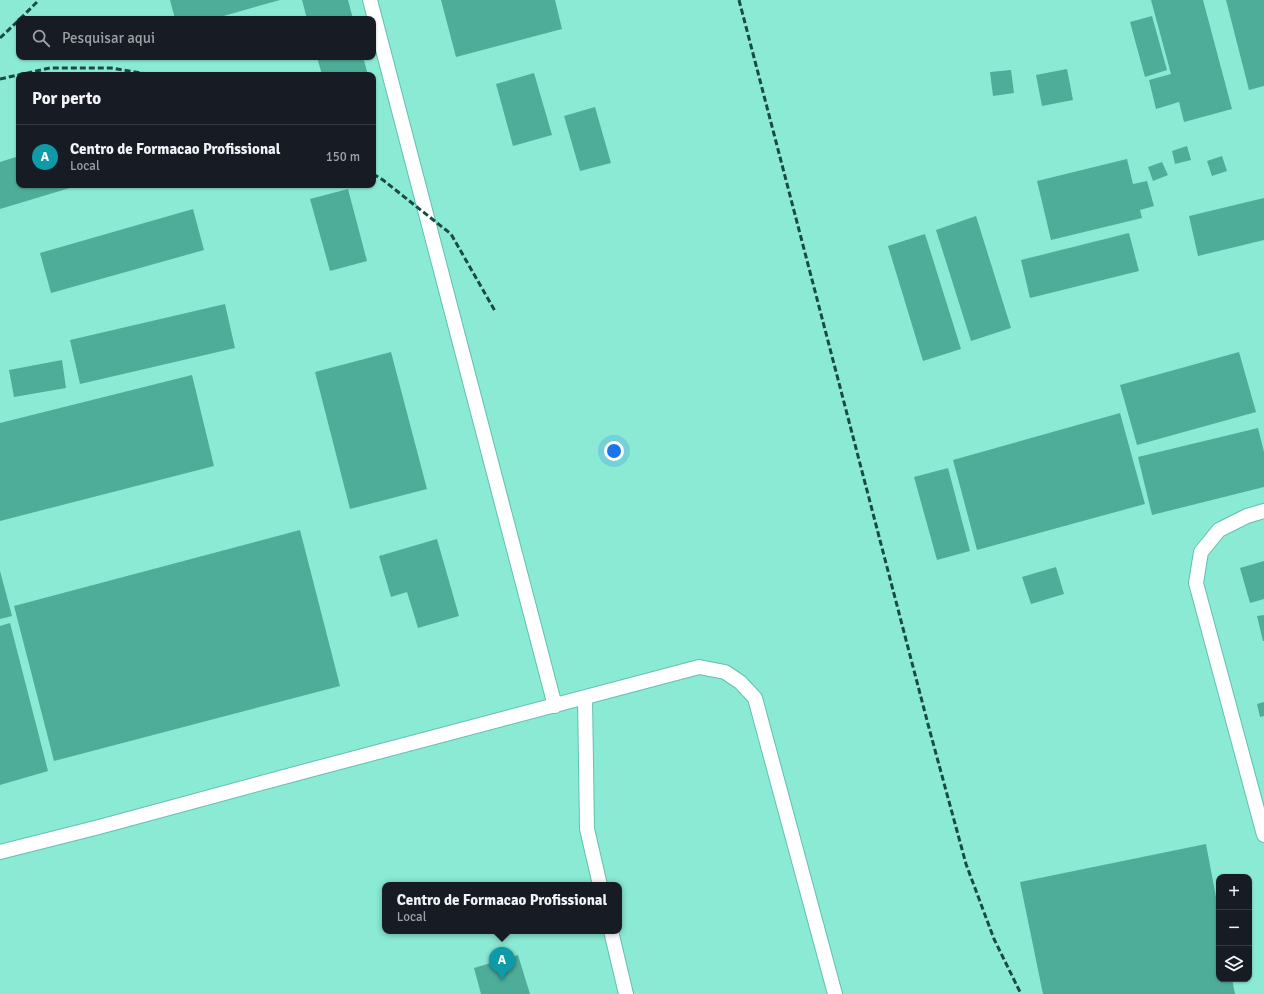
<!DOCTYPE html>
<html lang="pt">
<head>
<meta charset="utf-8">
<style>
  :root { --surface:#171b24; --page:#20242c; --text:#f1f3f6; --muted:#9ea1a6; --line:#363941; --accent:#d599b7 }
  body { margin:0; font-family:Signika,sans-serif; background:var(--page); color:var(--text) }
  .controls { position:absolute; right:12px; bottom:12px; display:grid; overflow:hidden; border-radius:8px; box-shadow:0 1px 3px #0004 }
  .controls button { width:36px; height:36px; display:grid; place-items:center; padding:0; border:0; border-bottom:1px solid var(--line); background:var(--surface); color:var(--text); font:20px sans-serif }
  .you { position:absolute; left:614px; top:451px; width:14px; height:14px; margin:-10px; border:3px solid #fff; border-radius:50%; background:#1a73e8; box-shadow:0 0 0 6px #1a73e833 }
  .badge { display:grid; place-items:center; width:26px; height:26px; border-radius:50%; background:var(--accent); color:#fff; font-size:13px; font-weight:700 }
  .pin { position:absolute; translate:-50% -33px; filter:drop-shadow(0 1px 2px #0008) }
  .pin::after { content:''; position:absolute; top:21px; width:14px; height:12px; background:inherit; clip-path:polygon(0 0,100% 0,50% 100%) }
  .popup { position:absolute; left:382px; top:882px; width:240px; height:52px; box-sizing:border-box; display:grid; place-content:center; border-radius:8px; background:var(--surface); filter:drop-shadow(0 1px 3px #0005); font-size:13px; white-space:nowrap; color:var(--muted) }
  .popup b { font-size:15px; color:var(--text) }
  .popup::after { content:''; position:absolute; left:50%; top:100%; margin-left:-8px; border:8px solid transparent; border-top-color:var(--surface) }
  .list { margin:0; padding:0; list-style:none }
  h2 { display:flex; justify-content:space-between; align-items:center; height:52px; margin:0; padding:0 16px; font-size:17px }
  h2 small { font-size:13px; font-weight:400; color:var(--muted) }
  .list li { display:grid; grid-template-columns:26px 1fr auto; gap:12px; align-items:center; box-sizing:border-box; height:64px; padding:0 16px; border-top:1px solid var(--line) }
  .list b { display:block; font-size:15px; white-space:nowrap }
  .list p { margin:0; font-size:13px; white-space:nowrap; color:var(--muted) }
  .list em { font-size:13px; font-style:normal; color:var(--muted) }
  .icon { flex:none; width:22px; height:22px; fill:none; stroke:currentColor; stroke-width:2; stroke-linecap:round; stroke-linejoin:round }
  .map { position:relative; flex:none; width:1264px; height:994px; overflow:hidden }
  .search { position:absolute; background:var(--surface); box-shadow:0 1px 3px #0004; left:16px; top:16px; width:360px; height:44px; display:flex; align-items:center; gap:10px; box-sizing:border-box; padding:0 14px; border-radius:8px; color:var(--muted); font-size:15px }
  .panel { position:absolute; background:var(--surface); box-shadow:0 1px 3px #0004; left:16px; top:72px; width:360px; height:116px; border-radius:8px }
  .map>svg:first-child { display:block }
  .building { fill:#4dad99 }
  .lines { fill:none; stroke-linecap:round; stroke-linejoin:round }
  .service-casing { stroke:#62c1ad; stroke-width:16 }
  .service { stroke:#fff; stroke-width:14 }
  .rail { stroke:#1a4b41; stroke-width:3; stroke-dasharray:6 3; stroke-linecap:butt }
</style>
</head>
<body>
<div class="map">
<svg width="1264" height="994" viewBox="0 0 1264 994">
  <rect width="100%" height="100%" fill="#8bead4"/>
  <path class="building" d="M170 0H280L213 19H175Z
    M302 0H348L353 19H307Z
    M441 0H555L562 29 456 57Z
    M1151 0H1203L1232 109 1184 122 1179 102 1156 109 1149 80 1171 74Z
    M1226 0H1264V86L1249 90Z
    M1152 16 1167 70 1145 77 1130 22Z
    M317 57H363L368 75H322Z
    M1067 69 1073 100 1042 106 1036 75Z
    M1011 70 1014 93 993 96 990 72Z
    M534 73 552 135 513 146 496 84Z
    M595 107 611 163 580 171 564 116Z
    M1187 146 1191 160 1175 164 1172 151Z
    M19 156V185H72L73 187 0 209V162Z
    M1222 156 1227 171 1212 176 1207 161Z
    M1127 159 1133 184 1147 181 1154 206 1140 210 1142 218 1051 240 1037 181Z
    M1162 162 1168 175 1153 181 1148 167Z
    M348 189 367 261 330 271 310 199Z
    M1264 198V240L1198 256 1189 216Z
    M193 209 204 250 51 293 40 253Z
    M976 216 1011 328 971 341 936 230Z
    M1129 233 1139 271 1030 298 1021 260Z
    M925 234 961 349 923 361 888 246Z
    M225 304 235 348 80 384 70 340Z
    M391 352 427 489 350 509 315 372Z
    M1239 352 1256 412 1137 445 1120 385Z
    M62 360 66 388 14 397 9 370Z
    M192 375 214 466 0 521V423Z
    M1120 413 1145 504 977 550 953 460Z
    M1258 428 1264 452V487L1152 515 1138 457Z
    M948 468 970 551 937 560 914 477Z
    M300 530 340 686 54 761 14 606Z
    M437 539 459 616 418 628 407 592 391 597 379 556Z
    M1264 561V599L1250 603 1240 568Z
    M1056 567 1064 594 1031 604 1022 577Z
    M0 571 12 616 0 619Z
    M1264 615V641H1263L1257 616Z
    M10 623 48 771 0 785V626Z
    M1264 702V716L1260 717 1257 704Z
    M1206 844 1219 913V979H1232L1235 994H1043L1020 882Z
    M518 955 530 994H481L474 968Z"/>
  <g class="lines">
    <defs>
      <path id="service" d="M370 0 555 706
        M1264 511 1247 516 1219 530 1201 552 1196 583 1264 835
        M585 697 587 829 600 885
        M0 852 99 827 306 771 699 667 725 672 740 682 755 698 835 994
        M611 931 626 994"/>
    </defs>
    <use href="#service" class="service-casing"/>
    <use href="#service" class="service"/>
    <path class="rail" d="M739 0 929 728 966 864 994 939 1021 994
      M20 19 39 0
      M0 38 19 20
      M0 79 50 68H111L152 75
      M373 174 383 180 451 234 495 311"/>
  </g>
</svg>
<div class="controls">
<button>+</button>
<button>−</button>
<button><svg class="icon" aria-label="layers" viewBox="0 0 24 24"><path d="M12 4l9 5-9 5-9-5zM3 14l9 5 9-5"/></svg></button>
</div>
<div class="you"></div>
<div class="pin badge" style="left:502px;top:980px;background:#0f9aa8">A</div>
<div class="popup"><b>Centro de Formacao Profissional</b>Local</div>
<div class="search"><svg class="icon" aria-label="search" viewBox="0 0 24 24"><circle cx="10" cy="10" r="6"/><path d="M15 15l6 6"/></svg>Pesquisar aqui</div>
<section class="panel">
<h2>Por perto<small></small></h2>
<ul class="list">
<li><span class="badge" style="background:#0f9aa8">A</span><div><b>Centro de Formacao Profissional</b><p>Local</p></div><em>150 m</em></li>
</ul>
</section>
</div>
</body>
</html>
